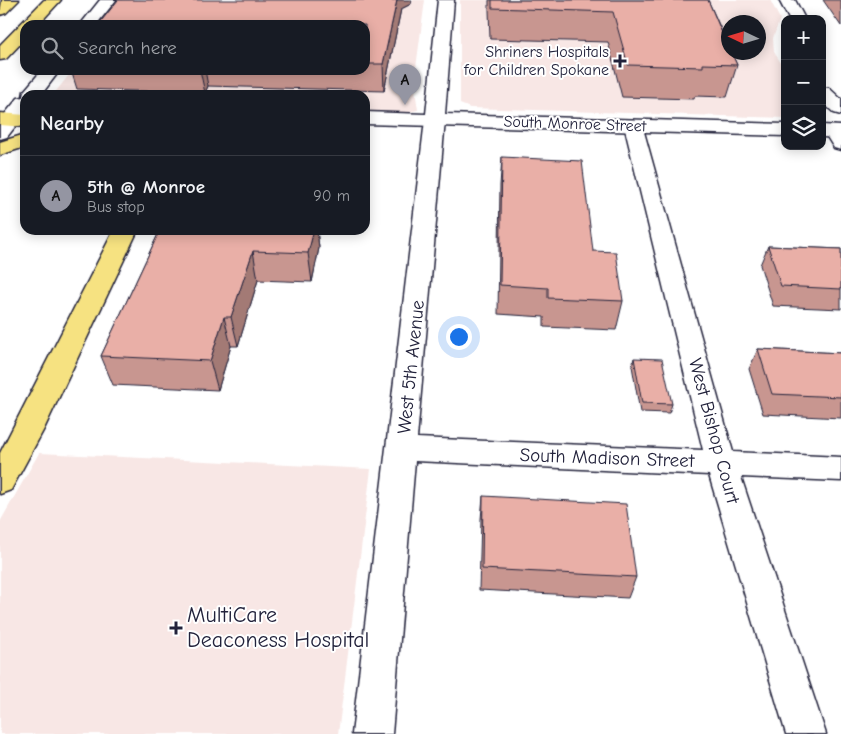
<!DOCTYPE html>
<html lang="en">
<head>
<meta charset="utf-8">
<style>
  :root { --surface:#171b24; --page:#20242c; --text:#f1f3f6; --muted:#9ea1a6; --line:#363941; --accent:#9495a2 }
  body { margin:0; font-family:"Comic Neue",sans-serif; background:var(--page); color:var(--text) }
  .controls { position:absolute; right:15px; top:15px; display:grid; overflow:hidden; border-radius:10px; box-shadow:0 2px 12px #0003 }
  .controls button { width:45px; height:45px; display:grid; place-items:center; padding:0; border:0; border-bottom:1px solid var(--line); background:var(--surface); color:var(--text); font:25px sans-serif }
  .compass { position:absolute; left:721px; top:15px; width:45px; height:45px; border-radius:50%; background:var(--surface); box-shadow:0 2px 12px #0003; rotate:274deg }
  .you { position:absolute; left:458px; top:336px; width:18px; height:18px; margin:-12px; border:4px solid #fff; border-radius:50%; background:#1a73e8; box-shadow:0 0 0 8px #1a73e833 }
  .badge { display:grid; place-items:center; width:32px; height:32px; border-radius:50%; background:var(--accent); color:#111; font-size:16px; font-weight:700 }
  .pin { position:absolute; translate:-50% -41px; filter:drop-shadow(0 1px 2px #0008) }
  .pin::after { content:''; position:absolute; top:26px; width:18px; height:15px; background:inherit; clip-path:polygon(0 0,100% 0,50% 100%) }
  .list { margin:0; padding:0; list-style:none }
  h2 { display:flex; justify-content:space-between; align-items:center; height:65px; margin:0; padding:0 20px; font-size:21px }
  h2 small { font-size:16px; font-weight:400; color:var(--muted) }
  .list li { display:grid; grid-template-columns:32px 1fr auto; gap:15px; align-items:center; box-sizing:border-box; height:80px; padding:0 20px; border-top:1px solid var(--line) }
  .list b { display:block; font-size:19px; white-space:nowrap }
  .list p { margin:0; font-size:16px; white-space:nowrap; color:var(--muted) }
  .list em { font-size:16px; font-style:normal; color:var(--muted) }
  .icon { flex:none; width:28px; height:28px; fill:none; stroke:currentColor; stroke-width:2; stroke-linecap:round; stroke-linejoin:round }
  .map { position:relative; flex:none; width:841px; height:734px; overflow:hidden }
  .search { position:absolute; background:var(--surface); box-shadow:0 2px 12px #0003; left:20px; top:20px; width:350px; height:55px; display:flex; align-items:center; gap:12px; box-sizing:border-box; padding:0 18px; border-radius:15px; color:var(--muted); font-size:19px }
  .panel { position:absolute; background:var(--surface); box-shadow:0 2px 12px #0003; left:20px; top:90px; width:350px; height:145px; border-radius:15px }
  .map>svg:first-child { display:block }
  .built { fill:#f8e7e5; fill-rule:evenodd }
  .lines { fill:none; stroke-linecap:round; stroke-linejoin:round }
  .street-casing { stroke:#22223b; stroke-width:3 }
  .secondary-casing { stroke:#22223b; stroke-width:3 }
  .highway-casing { stroke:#22223b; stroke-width:3 }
  .street { fill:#fff; fill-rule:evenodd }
  .secondary { fill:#fff; fill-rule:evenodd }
  .highway { fill:#f6e281; fill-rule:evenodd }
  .wall { fill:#c89690; stroke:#22223b }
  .shaded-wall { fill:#a37a75; stroke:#22223b }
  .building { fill:#e9afa7; stroke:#22223b }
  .poi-dot { fill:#22223b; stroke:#fff; stroke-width:2 }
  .labels { text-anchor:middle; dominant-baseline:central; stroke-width:4; stroke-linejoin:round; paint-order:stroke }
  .far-poi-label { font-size:16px; fill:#22223b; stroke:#fff; text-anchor:end }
  .far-street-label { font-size:16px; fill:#22223b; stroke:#fff }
  .street-label { font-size:19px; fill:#22223b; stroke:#fff }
  .near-poi-label { font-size:22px; fill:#22223b; stroke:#fff; text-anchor:start }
</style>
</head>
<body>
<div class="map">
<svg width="841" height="734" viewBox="0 0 841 734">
  <rect width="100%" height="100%" fill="#fff"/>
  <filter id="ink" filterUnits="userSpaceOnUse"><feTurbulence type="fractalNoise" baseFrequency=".02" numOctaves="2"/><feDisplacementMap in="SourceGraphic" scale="10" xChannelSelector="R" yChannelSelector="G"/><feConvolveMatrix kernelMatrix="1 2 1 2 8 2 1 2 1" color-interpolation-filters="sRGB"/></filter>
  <g filter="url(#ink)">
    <path class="built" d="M127 0H425L414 83 418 110 406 113 365 111V95H53L73 70H365V25Z
      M460 0H770L780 19 773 38 774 52 785 69V118L470 108 460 104ZM728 22H758V52H728Z
      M39 453 371 469 338 734H0V522Z"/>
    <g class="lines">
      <defs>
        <path id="street" d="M779 0H795L805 19H789Z
          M822 87 829 88 841 99V115L834 113 822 102Z
          M435 114 442 116 445 120 417 438 703 450 624 125 627 121H641L733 452 841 457V481L741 477 826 734H786L709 475 415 461 392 734H352L425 120 428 116Z
          M834 126 841 128V150L834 148 824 132 827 128Z"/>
        <path id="secondary" d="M100 0H116L96 25H80Z
          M438 0H454L445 114 785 124V136L365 124V112L426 114Z
          M42 70H60L41 95H25V114L7 137 0 139V120L18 98 23 97 24 91Z
          M822 125 841 126V138L822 137Z"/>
        <path id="highway" d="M2 0H19L6 13 0 15Z
          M44 0H61L38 25H25V39L6 59 0 60V45Z
          M0 113 25 115V127L0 125Z
          M25 134V147L0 155V142Z
          M114 230H138L44 429 11 490 0 494V453Z"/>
      </defs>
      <use href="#street" class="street-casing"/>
      <use href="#secondary" class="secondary-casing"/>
      <use href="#highway" class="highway-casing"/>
      <use href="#street" class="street"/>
      <use href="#secondary" class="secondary"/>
      <use href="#highway" class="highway"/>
    </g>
    <path class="wall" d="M118 0 411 4 401 9 384 91 208 86 205 93 77 89 71 70H365V25Z
      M489 0H708L737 65 727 97 695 96 694 99 622 97 608 42 490 39 489 10Z
      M823 0H841V26Z
      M502 157 593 251 623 301 616 330 544 327V317L498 314 500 185Z
      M160 230H317L319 248 312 282 258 280 238 346H231L218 390 113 385 101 356Z
      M768 246 841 249V309L773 306 760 265Z
      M758 349 841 353V418L763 414 749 369Z
      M634 358 672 404 669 413 640 412 632 366Z
      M483 496 636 577 628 598 479 590 481 519Z"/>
    <path class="shaded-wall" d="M397 0H412L411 4 401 9 384 91 383 64Z
      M200 70H205L208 86 205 93Z
      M314 230H317L319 248 312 282 308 253Z
      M253 251 258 280 238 346 231 317Z
      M224 317 231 346 218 390 210 361Z"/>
    <path class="building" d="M118 0H397L383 64H365V25H98Z
      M492 0H708L728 47V52H731L737 65 703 64V67L628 65 613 12 492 8Z
      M502 157 582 161 593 251 616 252 623 301 548 298V288L500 285Z
      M160 230H314L308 253 253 251 231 317H224L210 361 101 356Z
      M768 246 841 249V289L781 286Z
      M758 349 841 353V397L772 394Z
      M634 358 662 359 672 404 642 403Z
      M483 496 626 504 636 577 482 569Z"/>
  </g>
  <g class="poi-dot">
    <path d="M617.5 53.5h5v5h5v5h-5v5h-5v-5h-5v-5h5z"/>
    <path d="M173.5 620.5h5v5h5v5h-5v5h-5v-5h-5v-5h5z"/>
  </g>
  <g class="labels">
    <g class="far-poi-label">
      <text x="609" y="52">Shriners Hospitals<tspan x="609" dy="18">for Children Spokane</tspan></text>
    </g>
    <g class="far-street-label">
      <text transform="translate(575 124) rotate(2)">South Monroe Street</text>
    </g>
    <g class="street-label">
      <text transform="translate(411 367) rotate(-84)">West 5th Avenue</text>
      <text transform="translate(714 431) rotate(75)">West Bishop Court</text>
      <text transform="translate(607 458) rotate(2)">South Madison Street</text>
    </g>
    <g class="near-poi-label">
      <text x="187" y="615">MultiCare<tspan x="187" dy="25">Deaconess Hospital</tspan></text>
    </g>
  </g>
</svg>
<div class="controls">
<button>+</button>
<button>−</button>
<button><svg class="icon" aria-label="layers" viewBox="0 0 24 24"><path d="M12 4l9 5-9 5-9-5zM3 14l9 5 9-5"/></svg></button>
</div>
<svg class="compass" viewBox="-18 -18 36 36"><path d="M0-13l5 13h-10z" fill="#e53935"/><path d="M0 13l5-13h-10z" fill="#9ea1a6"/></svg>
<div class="you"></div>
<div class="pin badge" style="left:405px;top:105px">A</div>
<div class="search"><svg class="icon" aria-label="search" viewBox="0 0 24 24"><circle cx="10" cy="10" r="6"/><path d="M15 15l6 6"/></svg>Search here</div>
<section class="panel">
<h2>Nearby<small></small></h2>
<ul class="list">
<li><span class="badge">A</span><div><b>5th @ Monroe</b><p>Bus stop</p></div><em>90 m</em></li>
</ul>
</section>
</div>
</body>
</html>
